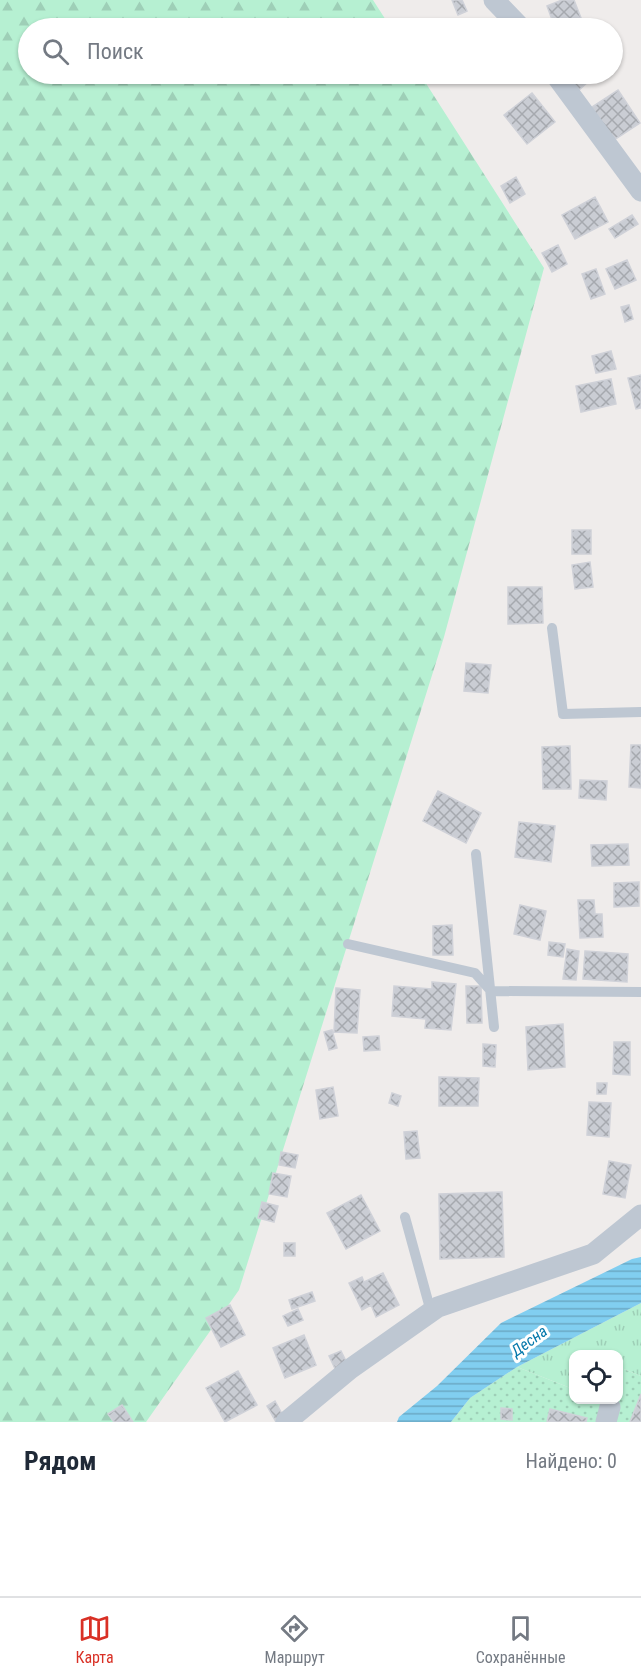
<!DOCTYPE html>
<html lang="ru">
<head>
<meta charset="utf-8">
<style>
  :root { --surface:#fff; --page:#f6f6f7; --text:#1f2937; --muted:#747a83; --line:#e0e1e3; --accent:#d93025 }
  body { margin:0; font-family:"Roboto Condensed",sans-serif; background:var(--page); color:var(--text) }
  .controls { position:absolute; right:18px; bottom:18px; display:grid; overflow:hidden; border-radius:12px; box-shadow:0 2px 4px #0004 }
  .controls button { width:54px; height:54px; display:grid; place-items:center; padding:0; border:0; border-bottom:2px solid var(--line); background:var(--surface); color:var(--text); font:30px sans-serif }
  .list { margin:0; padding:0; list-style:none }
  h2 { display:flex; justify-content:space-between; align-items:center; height:78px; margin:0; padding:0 24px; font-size:26px }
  h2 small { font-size:20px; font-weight:400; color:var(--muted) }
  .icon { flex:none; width:33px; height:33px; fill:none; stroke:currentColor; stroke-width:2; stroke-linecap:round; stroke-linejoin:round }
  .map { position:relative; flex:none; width:641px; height:1422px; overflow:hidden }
  .search { position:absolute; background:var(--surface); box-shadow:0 2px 4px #0004; left:18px; right:18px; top:18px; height:66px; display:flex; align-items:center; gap:15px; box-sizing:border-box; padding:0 21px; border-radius:33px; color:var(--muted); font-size:22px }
  .sheet { height:174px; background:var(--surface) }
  nav { display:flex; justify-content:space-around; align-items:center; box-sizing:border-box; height:84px; border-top:2px solid var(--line); background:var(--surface); font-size:16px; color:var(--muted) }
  nav a { display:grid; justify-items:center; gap:3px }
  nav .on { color:var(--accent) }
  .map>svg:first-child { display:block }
  .grass { fill:url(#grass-tufts) }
  .forest { fill:url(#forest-firs) }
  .garden { fill:url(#garden-dots) }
  .water { fill:url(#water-rules) }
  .building { fill:url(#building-cross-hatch); stroke:#cfd1d8; stroke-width:1.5 }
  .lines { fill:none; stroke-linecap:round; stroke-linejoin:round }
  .lane { stroke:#bec7d2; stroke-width:10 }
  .street { stroke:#bec7d2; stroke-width:21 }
  .labels { text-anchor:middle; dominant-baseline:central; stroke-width:6; stroke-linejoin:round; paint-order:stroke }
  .water-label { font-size:16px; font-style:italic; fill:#0578ab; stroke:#fff }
</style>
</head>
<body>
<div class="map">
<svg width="641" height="1422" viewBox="0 0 641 1422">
  <defs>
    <pattern id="grass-tufts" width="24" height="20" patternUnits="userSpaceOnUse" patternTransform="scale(1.5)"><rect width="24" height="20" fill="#b6f0d2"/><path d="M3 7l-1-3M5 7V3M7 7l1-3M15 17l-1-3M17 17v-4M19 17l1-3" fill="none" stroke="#9ecfb7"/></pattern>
    <pattern id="forest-firs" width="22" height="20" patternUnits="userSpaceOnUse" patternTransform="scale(1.5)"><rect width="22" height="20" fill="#b6f0d2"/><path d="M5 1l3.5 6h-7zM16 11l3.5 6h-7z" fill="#9ecfb7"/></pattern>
    <pattern id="garden-dots" width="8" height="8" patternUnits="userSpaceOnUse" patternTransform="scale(1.5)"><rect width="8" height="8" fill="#b6f0d2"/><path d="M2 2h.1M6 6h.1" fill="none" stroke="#9ecfb7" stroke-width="1.8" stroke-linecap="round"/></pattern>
    <pattern id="water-rules" width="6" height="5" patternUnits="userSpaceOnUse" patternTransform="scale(1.5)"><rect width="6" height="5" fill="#81cef0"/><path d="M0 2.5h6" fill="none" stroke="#6ba9c5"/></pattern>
    <pattern id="building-cross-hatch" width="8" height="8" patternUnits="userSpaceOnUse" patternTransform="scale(1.5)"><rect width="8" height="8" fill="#cacdd4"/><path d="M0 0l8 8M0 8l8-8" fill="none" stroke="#a6a9af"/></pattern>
  </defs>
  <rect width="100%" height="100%" fill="#efeceb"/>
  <path class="grass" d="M641 1303V1376L621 1368 619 1375 618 1354H574L573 1389 517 1367Z"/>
  <path class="forest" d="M0 0H373L391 28H28V74H420L544 268 444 637 239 1290 146 1422H0Z"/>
  <path class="garden" d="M517 1367 573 1389 574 1400H602L608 1402 610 1400H618L619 1375 621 1368 641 1376V1422H451L470 1398Z"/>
  <path class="water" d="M641 1257V1303L517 1367 470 1398 451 1422H397L399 1417 437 1386 501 1323 632 1259Z"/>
  <path class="building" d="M452 0H462L467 11 458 15Z
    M562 0H574L583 23 568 28H555L547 6Z
    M560 74H585L590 80 577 92Z
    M618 90 640 123 611 142 589 109Z
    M532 93 555 122 527 144 504 115Z
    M516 177 525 194 510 203 501 186Z
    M595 197 608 222 575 239 562 215Z
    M632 215 638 224 615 238 609 229Z
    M558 245 567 264 552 272 542 253Z
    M627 260 636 280 615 289 606 269Z
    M596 269 605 294 591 299 582 274Z
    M629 305 633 319 625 322 621 307Z
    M611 351 616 369 596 373 592 356Z
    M641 375V408L636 409 628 378Z
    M611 379 616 404 581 412 576 386Z
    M572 530H591V554H572Z
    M590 562 593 587 575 589 572 565Z
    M508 587H542L543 623 508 624Z
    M466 663 491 665 488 693 464 691Z
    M631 745H641V788L629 787Z
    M570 746 571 789H543L542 747Z
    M580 780 607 781 606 800 579 798Z
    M438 791 481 813 466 843 423 821Z
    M519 822 555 826 551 862 515 857Z
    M628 844 629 865 592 866 591 845Z
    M639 882V906L614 907V883Z
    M578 900H594L595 914H602L603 937 580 938Z
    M520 905 546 911 540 940 514 934Z
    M452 925 453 955H433V926Z
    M549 942 565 944 563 957 548 955Z
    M567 949 579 951 576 980 563 979Z
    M585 951 628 954 627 982 583 979Z
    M432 982 456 984 451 1030 425 1028 426 1019 392 1016 394 986 432 989Z
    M466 986H481L482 1023H467Z
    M336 988 360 990 357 1033 334 1032Z
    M563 1024 565 1067 528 1070 526 1027Z
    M332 1030 337 1048 329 1050 324 1032Z
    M379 1036 380 1050 364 1051 363 1037Z
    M614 1042H630V1075L613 1074Z
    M483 1044 496 1045 495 1067 483 1066Z
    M439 1077 479 1078 478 1106H439Z
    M597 1083H607L606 1094H597Z
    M333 1087 338 1116 320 1119 316 1090Z
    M392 1093 401 1096 398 1106 389 1103Z
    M589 1102 611 1103 609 1137 587 1135Z
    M417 1131 420 1158 406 1159 404 1132Z
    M281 1152 298 1155 295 1168 279 1165Z
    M609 1161 631 1165 625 1198 603 1194Z
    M273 1173 291 1176 287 1197 269 1194Z
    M502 1192 504 1257 440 1259 439 1194Z
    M361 1195 380 1231 346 1249 327 1213Z
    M262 1202 278 1206 274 1222 258 1218Z
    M284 1243H295V1256H284Z
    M383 1273 399 1305 376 1317 371 1305 362 1310 349 1283 362 1277 364 1282Z
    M312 1292 315 1301 292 1309 289 1300Z
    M230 1305 245 1335 221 1347 206 1318Z
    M298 1309 303 1320 288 1326 283 1316Z
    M304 1335 316 1365 285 1378 273 1348Z
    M341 1351 350 1369 338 1375 329 1356Z
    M238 1371 257 1405 225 1422 206 1388Z
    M641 1394V1422H630Z
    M275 1401 286 1421 276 1422 267 1406Z
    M122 1405 133 1422H114L108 1414Z
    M501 1408 512 1409V1420L501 1419Z
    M550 1409 587 1418 586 1422H547Z"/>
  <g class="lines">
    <path class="lane" d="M552 628 563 714 641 712
      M476 854 494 1027
      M348 944 475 973 491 991 641 992
      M405 1217 431 1312"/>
    <path class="street" d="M494 0 521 28
      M555 74 641 191
      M286 1422 350 1369 438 1307 593 1254 641 1215
      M606 1422 610 1407"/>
  </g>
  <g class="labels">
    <g class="water-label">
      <text transform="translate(529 1341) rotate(-36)">Десна</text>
    </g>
  </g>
</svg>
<div class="controls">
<button><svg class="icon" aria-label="locate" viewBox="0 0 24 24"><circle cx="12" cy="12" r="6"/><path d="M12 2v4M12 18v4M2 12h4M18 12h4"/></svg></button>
</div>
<div class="search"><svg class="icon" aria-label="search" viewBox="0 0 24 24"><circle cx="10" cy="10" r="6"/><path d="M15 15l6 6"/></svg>Поиск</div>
</div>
<section class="sheet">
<h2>Рядом<small>Найдено: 0</small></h2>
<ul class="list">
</ul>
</section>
<nav>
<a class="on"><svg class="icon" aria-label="map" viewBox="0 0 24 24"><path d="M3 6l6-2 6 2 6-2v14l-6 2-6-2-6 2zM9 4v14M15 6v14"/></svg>Карта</a>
<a><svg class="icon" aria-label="directions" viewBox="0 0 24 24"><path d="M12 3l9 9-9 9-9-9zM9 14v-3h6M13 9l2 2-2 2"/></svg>Маршрут</a>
<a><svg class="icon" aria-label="saved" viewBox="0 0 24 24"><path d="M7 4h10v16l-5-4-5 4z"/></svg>Сохранённые</a>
</nav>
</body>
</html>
